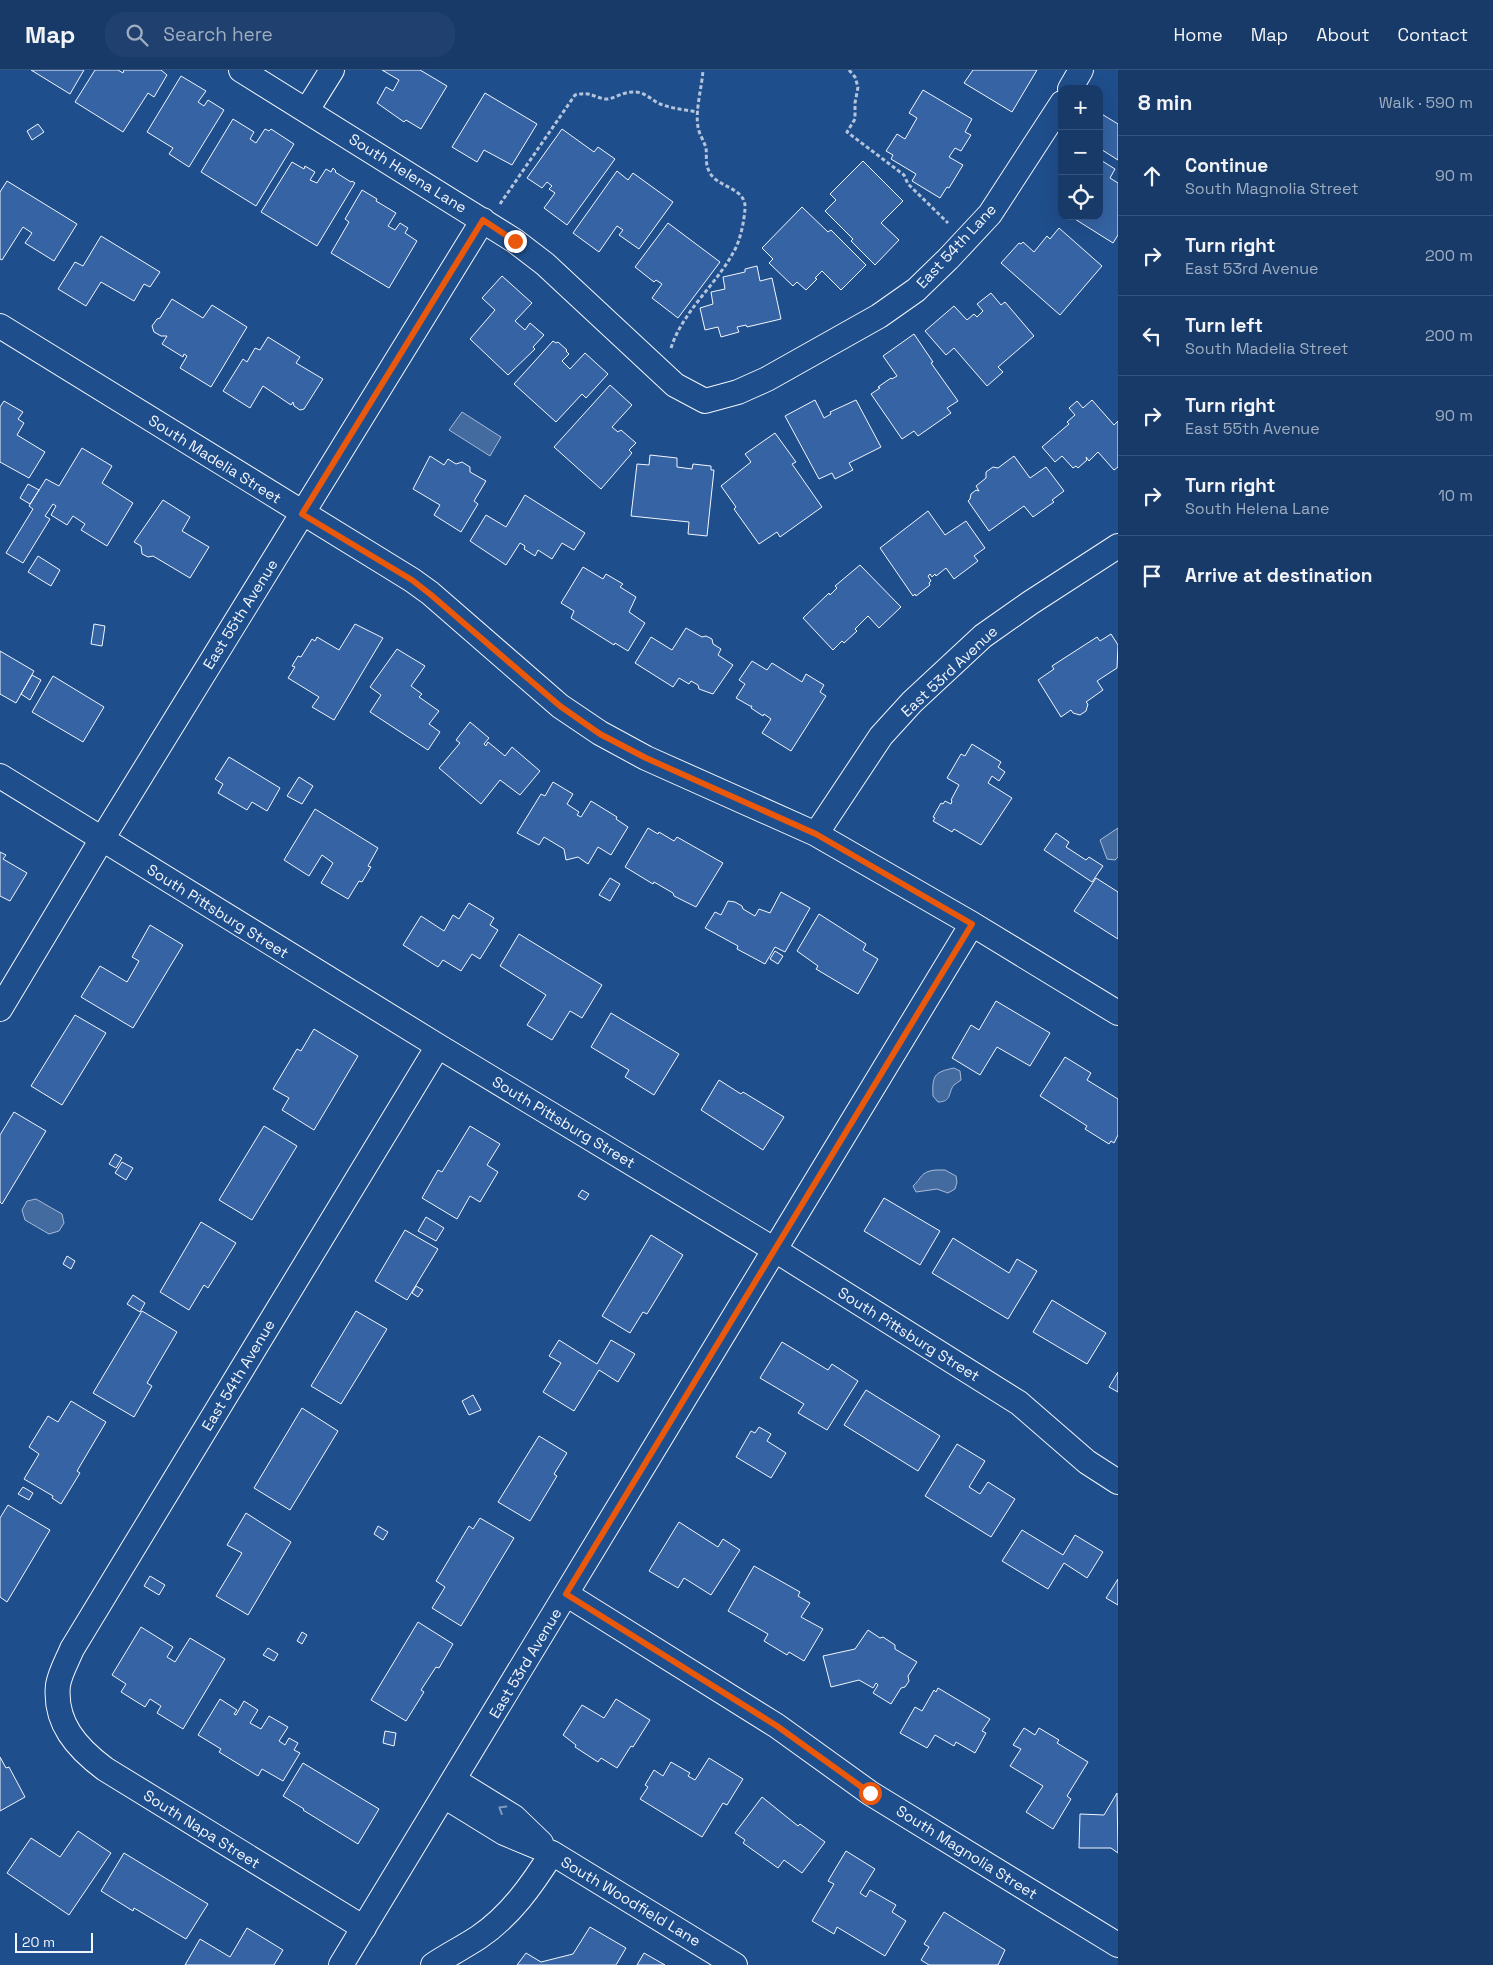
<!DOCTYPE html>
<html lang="en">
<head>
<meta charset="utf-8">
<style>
  :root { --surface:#173a69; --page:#20416f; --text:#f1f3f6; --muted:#9eadc0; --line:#36547d }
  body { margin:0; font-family:"Space Grotesk",sans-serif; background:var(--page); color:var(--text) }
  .controls { position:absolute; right:15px; top:15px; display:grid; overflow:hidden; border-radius:10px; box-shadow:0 5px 20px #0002 }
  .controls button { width:45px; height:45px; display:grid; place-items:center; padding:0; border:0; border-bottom:1px solid var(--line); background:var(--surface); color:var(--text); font:25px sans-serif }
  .scale { position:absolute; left:15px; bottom:12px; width:78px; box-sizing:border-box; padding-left:5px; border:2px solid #f2f6ff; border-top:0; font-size:14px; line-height:18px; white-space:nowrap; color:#f2f6ff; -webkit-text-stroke:4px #1f4e8c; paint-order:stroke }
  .stop { position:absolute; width:15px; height:15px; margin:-11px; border:4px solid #ea580c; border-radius:50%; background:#fff }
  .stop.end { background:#ea580c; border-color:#fff; box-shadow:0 1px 5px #0008 }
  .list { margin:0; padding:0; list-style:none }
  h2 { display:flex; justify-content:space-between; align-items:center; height:65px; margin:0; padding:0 20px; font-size:21px }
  h2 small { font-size:16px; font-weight:400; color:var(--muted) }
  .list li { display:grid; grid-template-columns:32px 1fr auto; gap:15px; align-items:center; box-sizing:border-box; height:80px; padding:0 20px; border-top:1px solid var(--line) }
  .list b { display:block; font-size:19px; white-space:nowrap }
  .list p { margin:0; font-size:16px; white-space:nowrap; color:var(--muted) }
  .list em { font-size:16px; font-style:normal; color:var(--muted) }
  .icon { flex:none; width:28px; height:28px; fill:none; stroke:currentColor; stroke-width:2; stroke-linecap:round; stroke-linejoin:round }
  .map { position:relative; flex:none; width:1118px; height:1895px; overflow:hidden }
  header { display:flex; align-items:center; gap:30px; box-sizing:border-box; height:70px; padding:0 25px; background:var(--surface); border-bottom:1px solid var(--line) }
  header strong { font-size:24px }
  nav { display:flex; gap:28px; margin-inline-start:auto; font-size:18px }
  .search { width:350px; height:45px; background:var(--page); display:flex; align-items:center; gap:12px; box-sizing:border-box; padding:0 18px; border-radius:20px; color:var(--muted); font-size:19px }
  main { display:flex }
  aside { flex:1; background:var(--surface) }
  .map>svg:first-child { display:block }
  .water { fill:#446ba0; stroke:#a8bbd7 }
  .building { fill:#3563a3; stroke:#f2f6ff }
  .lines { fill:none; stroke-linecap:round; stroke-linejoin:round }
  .minor-casing { stroke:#f2f6ff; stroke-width:26 }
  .path { stroke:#b3c4dc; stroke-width:3; stroke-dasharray:4 2.5; stroke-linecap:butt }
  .minor { stroke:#1f4e8c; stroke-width:24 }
  .oneway { stroke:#7e9ac0 }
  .route { stroke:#ea580c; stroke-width:6 }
  .labels { text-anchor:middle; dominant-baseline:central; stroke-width:4; stroke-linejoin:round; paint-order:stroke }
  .street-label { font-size:15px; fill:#f2f6ff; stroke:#1f4e8c }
</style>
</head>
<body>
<header>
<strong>Map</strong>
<div class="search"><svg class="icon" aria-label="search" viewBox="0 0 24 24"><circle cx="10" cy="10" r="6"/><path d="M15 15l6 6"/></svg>Search here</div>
<nav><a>Home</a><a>Map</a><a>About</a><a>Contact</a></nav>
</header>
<main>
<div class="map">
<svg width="1118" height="1895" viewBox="0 0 1118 1895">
  <rect width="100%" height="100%" fill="#1f4e8c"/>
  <path class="water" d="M462 342 501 367 490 386 449 360Z
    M1118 758V787L1115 790 1107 789 1100 770Z
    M954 998 960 1001 961 1010C959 1012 956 1013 954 1015 948 1022 952 1032 938 1032L933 1026C932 1006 934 1002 954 998Z
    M935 1100H945L956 1106 957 1112 955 1119 948 1123 937 1119 916 1122 913 1116C922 1108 920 1102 935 1100Z
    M36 1129 62 1144 64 1153 59 1161 49 1164 25 1150 22 1140 27 1131Z"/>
  <path class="building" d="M31 0H84L70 24Z
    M95 0H118L123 3 124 0H161L167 5 154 27 148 23 123 62 75 32Z
    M382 0H420L447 16 421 59 406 50 404 52 377 33 386 17 393 21 399 10Z
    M973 0H1037L1012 42 964 13Z
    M181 6 206 21 198 32 204 36 208 30 224 40 189 97 169 84 173 78 147 62Z
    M923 20 972 49 965 62 971 65 961 81 955 78 949 87 963 95 949 118 947 117 940 128 912 111 916 104 891 89 893 85 886 81 897 64 905 69 917 48 909 43Z
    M485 23 537 54 512 95 484 80 477 92 452 77Z
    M1100 43 1118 54V90L1099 78Z
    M233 49 254 62 250 69 256 73 265 59 269 61 271 59 294 74 256 136 201 102Z
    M38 54 44 62 32 70 27 61Z
    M562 59 594 82 598 77 615 89 567 155 544 138 555 123 549 119 552 116 547 112 542 118 527 108Z
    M1099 89 1115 99 1110 108 1118 113V165L1113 173 1070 146H1099Z
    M863 91 903 131 881 153 899 170 875 195 851 171 853 169 825 141 836 130 830 124Z
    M292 92 304 99 305 96 315 102 310 110 317 113 326 99 331 102 333 98 336 101 335 102 351 112 352 111 355 113 317 176 261 142Z
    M617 101 628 110 633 103 673 132 639 179 619 165 623 160 617 156 599 182 573 163Z
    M7 111 77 154 54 191 25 173 32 163 23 157 2 190 0 189V122Z
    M362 120 377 129 376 131 396 143 388 156 395 160 400 153 408 158 405 163 417 171 389 218 331 183 349 152 345 149Z
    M802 137 828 162 831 160 866 195 841 220 822 201 815 208 817 209 806 220 797 212 793 216 769 193 773 189 762 178Z
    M668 153 720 192 678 248 652 228 662 214 656 210 654 212 635 197Z
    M1059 158 1102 196 1060 245 1001 193 1019 173 1021 174 1023 172 1034 182 1047 166 1050 169Z
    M101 166 160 202 150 217 144 214 134 231 101 212 86 236 58 219 75 192 83 196Z
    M757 196 760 211 772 208 781 249 747 257 746 255 737 257 739 262 721 267 718 257 705 260 700 238 713 234 711 222 725 219 723 207 745 202V199Z
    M502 206 532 233 515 251 525 260 530 253 544 265 533 277 535 279 508 305 470 269 495 240 482 228Z
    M991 223 1001 235 1005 232 1034 266 998 297 1003 302 987 316 954 278 946 285 925 261 954 236 967 250 974 244 977 247 983 241 977 234Z
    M172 229 203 248 212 235 247 257 211 317 180 298 187 286 184 284 183 287 162 274 167 266H161L154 262 152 256 157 249 160 248Z
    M914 264 933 292 931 293 958 331 947 338 951 343 918 366 914 361 902 369 871 324 880 318 878 317 891 308 892 309 897 306 883 286Z
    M268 267 300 287 296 293 323 309 304 339 300 340 294 336 293 332 291 335 263 316 250 338 223 321 243 289 247 292 255 278 260 280Z
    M553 271 556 273 558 272 567 280 566 281 569 284 562 291 570 299 585 283 608 304 586 328 582 324 556 352 514 314Z
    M610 315 632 335 612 357 618 362 621 360 636 373 629 380 632 383 601 419 554 377Z
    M815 330 824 348 831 344 830 342 856 330 881 377 849 393 853 400 835 409 832 403 819 409 785 346Z
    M1092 330 1114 355 1118 351V397L1114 400 1098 382 1089 391 1086 387 1087 390 1078 398 1076 396 1073 398 1062 386 1055 392 1042 377 1069 354 1067 352 1075 345 1069 338 1077 331 1083 338Z
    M4 331 23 342 18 349 24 353 17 365 45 382 29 408 0 392V337Z
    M775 363 796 392 792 394 822 437 780 467 777 462 759 474 734 439 736 437 721 416 751 392 745 384Z
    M82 378 112 396 102 413 133 433 107 476 81 460 85 454 73 446 67 455 51 445 56 436 53 434 45 446 50 449 23 493 6 483 33 439 29 436 46 409 59 416Z
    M650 385 677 388V397L692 399 693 394 711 396V400H714L707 466 688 464 689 452 631 446 637 394 649 395Z
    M430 386 444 395 448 389 456 394 462 392 470 397V402L486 411 474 431 478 434 461 462 434 445 440 435 413 419Z
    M1014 386 1030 408 1046 397 1064 421 1052 430 1054 432 1033 447 1024 436 989 461 968 431 970 429 971 424 976 420 979 421 976 416 986 408V402L993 397 998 398Z
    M28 414 39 420 30 434 20 428Z
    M525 425 585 463 574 480 562 473 552 489 538 480 535 486 524 479 525 476 520 473 506 495 470 471 486 445 506 457Z
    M163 430 190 447 182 461 209 477 190 508 153 486 148 487 142 484 141 476 134 472Z
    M928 441 945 465 966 451 985 478 974 486 978 491 954 509 946 498 936 506 935 504 932 507 930 504 928 506 931 511 929 513 930 515 916 526 915 524 913 526 880 478Z
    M38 486 60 500 51 516 28 502Z
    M860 495 901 537 879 558 868 546 855 559 857 561 844 573 842 571 833 580 803 548 829 523 830 525 837 518 835 516Z
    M583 497 603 509 606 504 623 514 620 517 636 527 629 542 645 553 628 581 615 573 614 575 571 548 574 541 561 533Z
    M94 554 105 556 102 576 91 574Z
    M355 554 383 568 334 650 312 637 319 627 288 608 295 597 292 596 298 586 301 587 312 569 315 571 317 567 339 580Z
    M686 558 702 567 706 566 712 569 713 574 721 579 718 585 733 595 713 624 699 619 698 615 691 611 689 614 679 608 673 617 635 593 651 567 672 580Z
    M1111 564 1118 575 1117 598 1097 611 1103 620 1086 632 1088 634 1086 641 1080 645 1073 643 1071 640 1061 647 1038 610 1054 599 1052 596 1097 567 1100 571Z
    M397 579 425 596 411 616 422 624 419 627 439 641 429 654 440 662 428 680 370 642 381 625 370 617Z
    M0 581 34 601 16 633 0 624Z
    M752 591 767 600 772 593 802 612 806 604 824 615 820 622 826 626 791 681 762 663 771 649 764 644 763 646 751 638 752 636H750L736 628 745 614 739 610Z
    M32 605 41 610 30 630 21 624Z
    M53 606 104 637 83 672 32 642Z
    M470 652 489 668 484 674 486 676 488 672 505 686 512 677 540 701 520 725 500 710 481 734 439 698 460 673 456 670Z
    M972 674 1001 692 998 697 1005 702 999 711 992 706 988 713 1012 728 981 775 954 759 952 762 933 751 935 748 933 747 941 733 943 734 945 731 951 734 952 731 951 730 959 715 947 708 961 684 965 686Z
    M229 687 280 718 267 741 252 732 247 740 218 723 223 714 215 709Z
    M299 707 313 716 302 734 287 726Z
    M553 712 573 724 567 734 579 742 577 745 581 747 591 731 617 747 616 749 628 757 611 785 598 777 588 794 578 787 566 790 564 779 544 767 539 775 517 763 541 724 545 726Z
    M315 739 378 778 368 796 371 797 362 812 359 811 348 829 321 813 333 793 322 785 309 806 284 790Z
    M648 758 658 764 659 762 674 771 677 767 723 793 696 837 674 826 673 823 654 812 653 814 625 797Z
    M1056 763 1069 772 1066 777 1086 790 1089 787 1103 796 1092 812 1044 780Z
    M0 782 6 785 3 789 27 803 10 831 0 826Z
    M610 808 620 814 610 831 599 825Z
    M1096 808 1118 822V869L1074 841Z
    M781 822 810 838 785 882 775 877 765 894 737 879 738 876 705 858 715 842 721 845 728 831 735 832 742 836 743 839 755 846 759 839 770 843Z
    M469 833 494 848 490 855 498 860 480 889 472 884 461 901 443 890 438 897 403 875 421 846 444 861 453 845 459 849Z
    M819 844 866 874 863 880 878 889 858 924 816 899 818 896 797 881Z
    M150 855 183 875 133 958 81 927 100 896 127 912 139 891 132 887Z
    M519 864 602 915 582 948 570 941 552 970 527 955 546 925 500 896Z
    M775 881 783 886 778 894 770 889Z
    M996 931 1050 963 1030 996 997 977 980 1005 952 988 971 955 979 960Z
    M611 943 679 984 654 1025 625 1007 629 1000 591 977Z
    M75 945 106 963 62 1035 31 1016Z
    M314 959 358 986 314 1060 282 1040 289 1028 273 1019 297 979 301 981Z
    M1065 987 1091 1003 1087 1010 1118 1029V1065L1114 1073 1111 1071 1109 1074 1085 1059 1087 1056 1040 1026Z
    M719 1010 741 1024 743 1022 784 1047 763 1080 701 1040Z
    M14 1042 46 1061 2 1134 0 1132V1065Z
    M264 1056 297 1076 252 1150 219 1130Z
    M470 1056 500 1074 487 1095 498 1102 480 1132 470 1126 457 1149 422 1128 438 1100 442 1102Z
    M115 1084 122 1088 116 1098 109 1094Z
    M122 1092 133 1098 126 1110 115 1103Z
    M582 1120 589 1124 585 1130 578 1126Z
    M884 1128 940 1161 920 1195 864 1161Z
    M426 1147 444 1158 436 1171 418 1161Z
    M201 1152 236 1173 208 1218 204 1215 189 1240 160 1222Z
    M405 1160 438 1179 407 1230 375 1211Z
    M651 1165 683 1185 647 1244 643 1242 630 1263 602 1246Z
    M953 1168 1009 1203 1017 1189 1037 1201 1008 1249 932 1203Z
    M67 1186 75 1191 71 1199 63 1194Z
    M416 1216 423 1220 418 1227 412 1223Z
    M133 1225 145 1233 140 1242 127 1234Z
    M1052 1230 1106 1263 1087 1294 1033 1262Z
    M142 1241 177 1262 147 1313 152 1316 134 1347 93 1323Z
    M356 1241 387 1259 341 1334 311 1316Z
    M559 1270 597 1294 611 1270 635 1284 618 1312 599 1300 574 1341 543 1322 561 1293 549 1286Z
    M782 1272 828 1300 832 1294 858 1311 827 1360 798 1343 804 1334 760 1308Z
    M1118 1302V1322L1109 1317Z
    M866 1320 940 1366 918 1401 844 1355Z
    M473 1325 481 1340 469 1345 462 1331Z
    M71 1331 106 1352 77 1401 80 1403 61 1434 52 1428 53 1426 24 1409 39 1384 29 1377 48 1346 58 1352Z
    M302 1338 338 1361 290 1440 254 1418Z
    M759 1357 771 1364 767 1371 786 1383 771 1408 736 1387 751 1361 755 1363Z
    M539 1366 567 1383 554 1404 557 1406 530 1451 498 1432Z
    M957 1374 985 1391 969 1417 980 1424 988 1412 1015 1429 991 1467 925 1426Z
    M23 1417 33 1423 29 1430 18 1424Z
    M8 1435 50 1460 7 1532 0 1527V1448Z
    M246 1443 291 1472 248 1545 216 1526 242 1483 227 1475Z
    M480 1448 514 1468 461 1556 432 1538 445 1517 436 1511 469 1456 473 1459Z
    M679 1452 718 1477 723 1469 740 1480 711 1525 684 1508 678 1518 649 1501Z
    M378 1456 388 1462 383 1470 374 1464Z
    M1022 1460 1063 1485 1075 1465 1103 1482 1087 1508 1064 1493 1048 1519 1002 1491Z
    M754 1496 800 1522 798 1526 810 1533 801 1547 823 1559 804 1591 789 1582 787 1585 764 1571 768 1564 728 1541Z
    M150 1506 165 1515 159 1525 144 1516Z
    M1118 1509V1535L1106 1528Z
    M418 1552 453 1574 439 1598 436 1597 421 1620 424 1622 406 1651 371 1630Z
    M141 1557 173 1577 167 1587 175 1592 190 1568 225 1589 183 1659 157 1643 161 1636 150 1629 145 1637 121 1622 126 1614 112 1605Z
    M868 1560 880 1568 883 1567 895 1575V1579L917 1592 908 1606 909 1611 905 1617 901 1618 891 1634 873 1623 878 1615 876 1613 873 1618 859 1610 831 1617 823 1586 855 1579Z
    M302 1562 307 1565 302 1574 297 1571Z
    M268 1578 278 1584 274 1591 263 1585Z
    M938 1618 990 1649 982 1661 986 1663 975 1683 956 1672 954 1676 935 1665 927 1678 900 1663 915 1637 922 1641 934 1620 936 1622Z
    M220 1629 237 1640 234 1644 236 1645 244 1631 258 1640 250 1653 261 1659 269 1646 288 1657 279 1671 285 1675 289 1668 298 1673 294 1680 300 1683 283 1711 262 1699 258 1706 219 1682 221 1679 198 1665Z
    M616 1629 650 1650 633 1677 631 1676 617 1698 601 1688 598 1692 575 1677 576 1675 563 1665 582 1635 604 1648Z
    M1024 1658 1035 1665 1039 1658 1059 1670 1057 1673 1088 1692 1067 1726 1071 1729 1053 1759 1026 1742 1043 1716 1010 1696 1021 1679 1013 1675Z
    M385 1661 396 1663 394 1676 383 1673Z
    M0 1687 6 1698 9 1697 25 1727 0 1741Z
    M709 1688 743 1709 727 1735 723 1733 702 1767 640 1729 648 1717 645 1715 654 1700 663 1706 671 1692 690 1703 688 1706 695 1710Z
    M303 1693 379 1739 358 1774 303 1740 304 1739 283 1726Z
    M1117 1723 1118 1783 1111 1778H1079L1080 1744 1104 1745Z
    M762 1727 798 1756 800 1754 825 1772 802 1803 784 1790 778 1798 743 1773 745 1770 735 1763Z
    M78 1761 111 1783 69 1845 7 1803 31 1768 60 1787Z
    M846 1781 875 1799 860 1823 866 1827 870 1820 896 1835 892 1842 906 1851 885 1886 837 1857 834 1864 812 1851 834 1814 828 1811Z
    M124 1783 208 1834 186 1869 134 1838 133 1841 101 1821Z
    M944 1842 1005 1880 998 1895H929L921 1890 929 1877 924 1874Z
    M590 1857 626 1878 616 1895H517L526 1883 541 1892 573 1884Z
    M247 1858 283 1880 274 1895H185L200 1869 230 1887Z
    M644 1883 665 1895H637Z"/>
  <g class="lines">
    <defs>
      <path id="minor" d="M241 0 515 171 545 194 675 315 705 331 738 322 767 309 879 246 916 220 948 189 990 144 1062 33
        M1070 19 1081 0
        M307 40 332 0
        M0 256 412 510 430 523 560 636 600 663 646 688 816 764 972 854 1118 943
        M0 706 438 976 775 1180 1019 1333 1087 1392 1118 1412
        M816 764 881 666 912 632 983 566 1030 533 1118 476
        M0 939 102 769 483 150
        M566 1524 777 1656 870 1723 1118 1875
        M454 1710 514 1747 541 1773
        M444 1726 504 1763 552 1783 735 1895
        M364 1858 105 1699C77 1678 54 1653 58 1615 60 1603 67 1591 72 1579L438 976
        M341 1895 972 854
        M433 1895C448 1885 464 1877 479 1867 510 1846 532 1815 552 1783"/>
    </defs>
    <use href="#minor" class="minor-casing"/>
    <path class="path" d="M849 0 855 7 858 17 855 33V49L847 62 904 105 908 114 948 153
      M500 134 575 25C591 21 592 27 605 29 613 30 623 21 635 22 646 22 653 32 663 35 674 39 687 40 698 42
      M671 278C683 241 715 216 733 183 740 172 744 152 745 139 747 117 716 118 709 101 705 94 707 85 706 78 704 71 699 64 698 57 695 40 702 17 703 0"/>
    <use href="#minor" class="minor"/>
  </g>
  <defs><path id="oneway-chevron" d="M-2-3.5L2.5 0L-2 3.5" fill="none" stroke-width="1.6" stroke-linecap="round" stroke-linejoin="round" transform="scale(1.25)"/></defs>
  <use class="oneway" href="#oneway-chevron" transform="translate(502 1739) rotate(-149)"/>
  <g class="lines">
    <path class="route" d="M515 171 483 150 302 444 412 510 430 524 560 636 600 664 646 688 816 764 972 854 566 1524 777 1656 870 1723"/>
  </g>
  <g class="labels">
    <g class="street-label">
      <text transform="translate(408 103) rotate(32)">South Helena Lane</text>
      <text transform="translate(956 176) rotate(-47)">East 54th Lane</text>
      <text transform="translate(215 389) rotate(32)">South Madelia Street</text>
      <text transform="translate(240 544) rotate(-58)">East 55th Avenue</text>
      <text transform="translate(949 601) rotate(-43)">East 53rd Avenue</text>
      <text transform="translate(218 841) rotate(32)">South Pittsburg Street</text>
      <text transform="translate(564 1052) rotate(31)">South Pittsburg Street</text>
      <text transform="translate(909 1264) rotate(32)">South Pittsburg Street</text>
      <text transform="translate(238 1305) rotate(-59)">East 54th Avenue</text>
      <text transform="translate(525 1593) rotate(-59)">East 53rd Avenue</text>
      <text transform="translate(202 1759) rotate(32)">South Napa Street</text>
      <text transform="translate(967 1782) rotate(32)">South Magnolia Street</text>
      <text transform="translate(631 1831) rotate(31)">South Woodfield Lane</text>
    </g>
  </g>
</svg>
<div class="controls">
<button>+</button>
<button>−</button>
<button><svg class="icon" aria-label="locate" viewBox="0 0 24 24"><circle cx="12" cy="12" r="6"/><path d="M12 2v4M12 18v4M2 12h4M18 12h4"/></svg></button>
</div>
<div class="scale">20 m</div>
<div class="stop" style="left:870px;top:1723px"></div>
<div class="stop end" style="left:515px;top:171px"></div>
</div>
<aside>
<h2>8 min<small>Walk · 590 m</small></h2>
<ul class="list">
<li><svg class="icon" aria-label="ahead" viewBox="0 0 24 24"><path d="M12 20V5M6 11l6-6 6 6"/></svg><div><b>Continue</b><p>South Magnolia Street</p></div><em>90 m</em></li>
<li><svg class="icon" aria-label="right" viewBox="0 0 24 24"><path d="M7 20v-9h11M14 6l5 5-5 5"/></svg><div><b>Turn right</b><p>East 53rd Avenue</p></div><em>200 m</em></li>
<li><svg class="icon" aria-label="left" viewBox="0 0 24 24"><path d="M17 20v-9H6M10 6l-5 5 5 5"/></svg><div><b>Turn left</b><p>South Madelia Street</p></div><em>200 m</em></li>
<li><svg class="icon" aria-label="right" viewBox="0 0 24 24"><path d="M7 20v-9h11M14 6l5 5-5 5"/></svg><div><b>Turn right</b><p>East 55th Avenue</p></div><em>90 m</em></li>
<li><svg class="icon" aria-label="right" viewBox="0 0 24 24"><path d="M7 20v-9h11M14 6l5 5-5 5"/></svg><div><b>Turn right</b><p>South Helena Lane</p></div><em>10 m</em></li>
<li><svg class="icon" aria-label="arrive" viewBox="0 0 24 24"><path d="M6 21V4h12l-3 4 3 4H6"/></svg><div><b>Arrive at destination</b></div></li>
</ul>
</aside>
</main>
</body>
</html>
